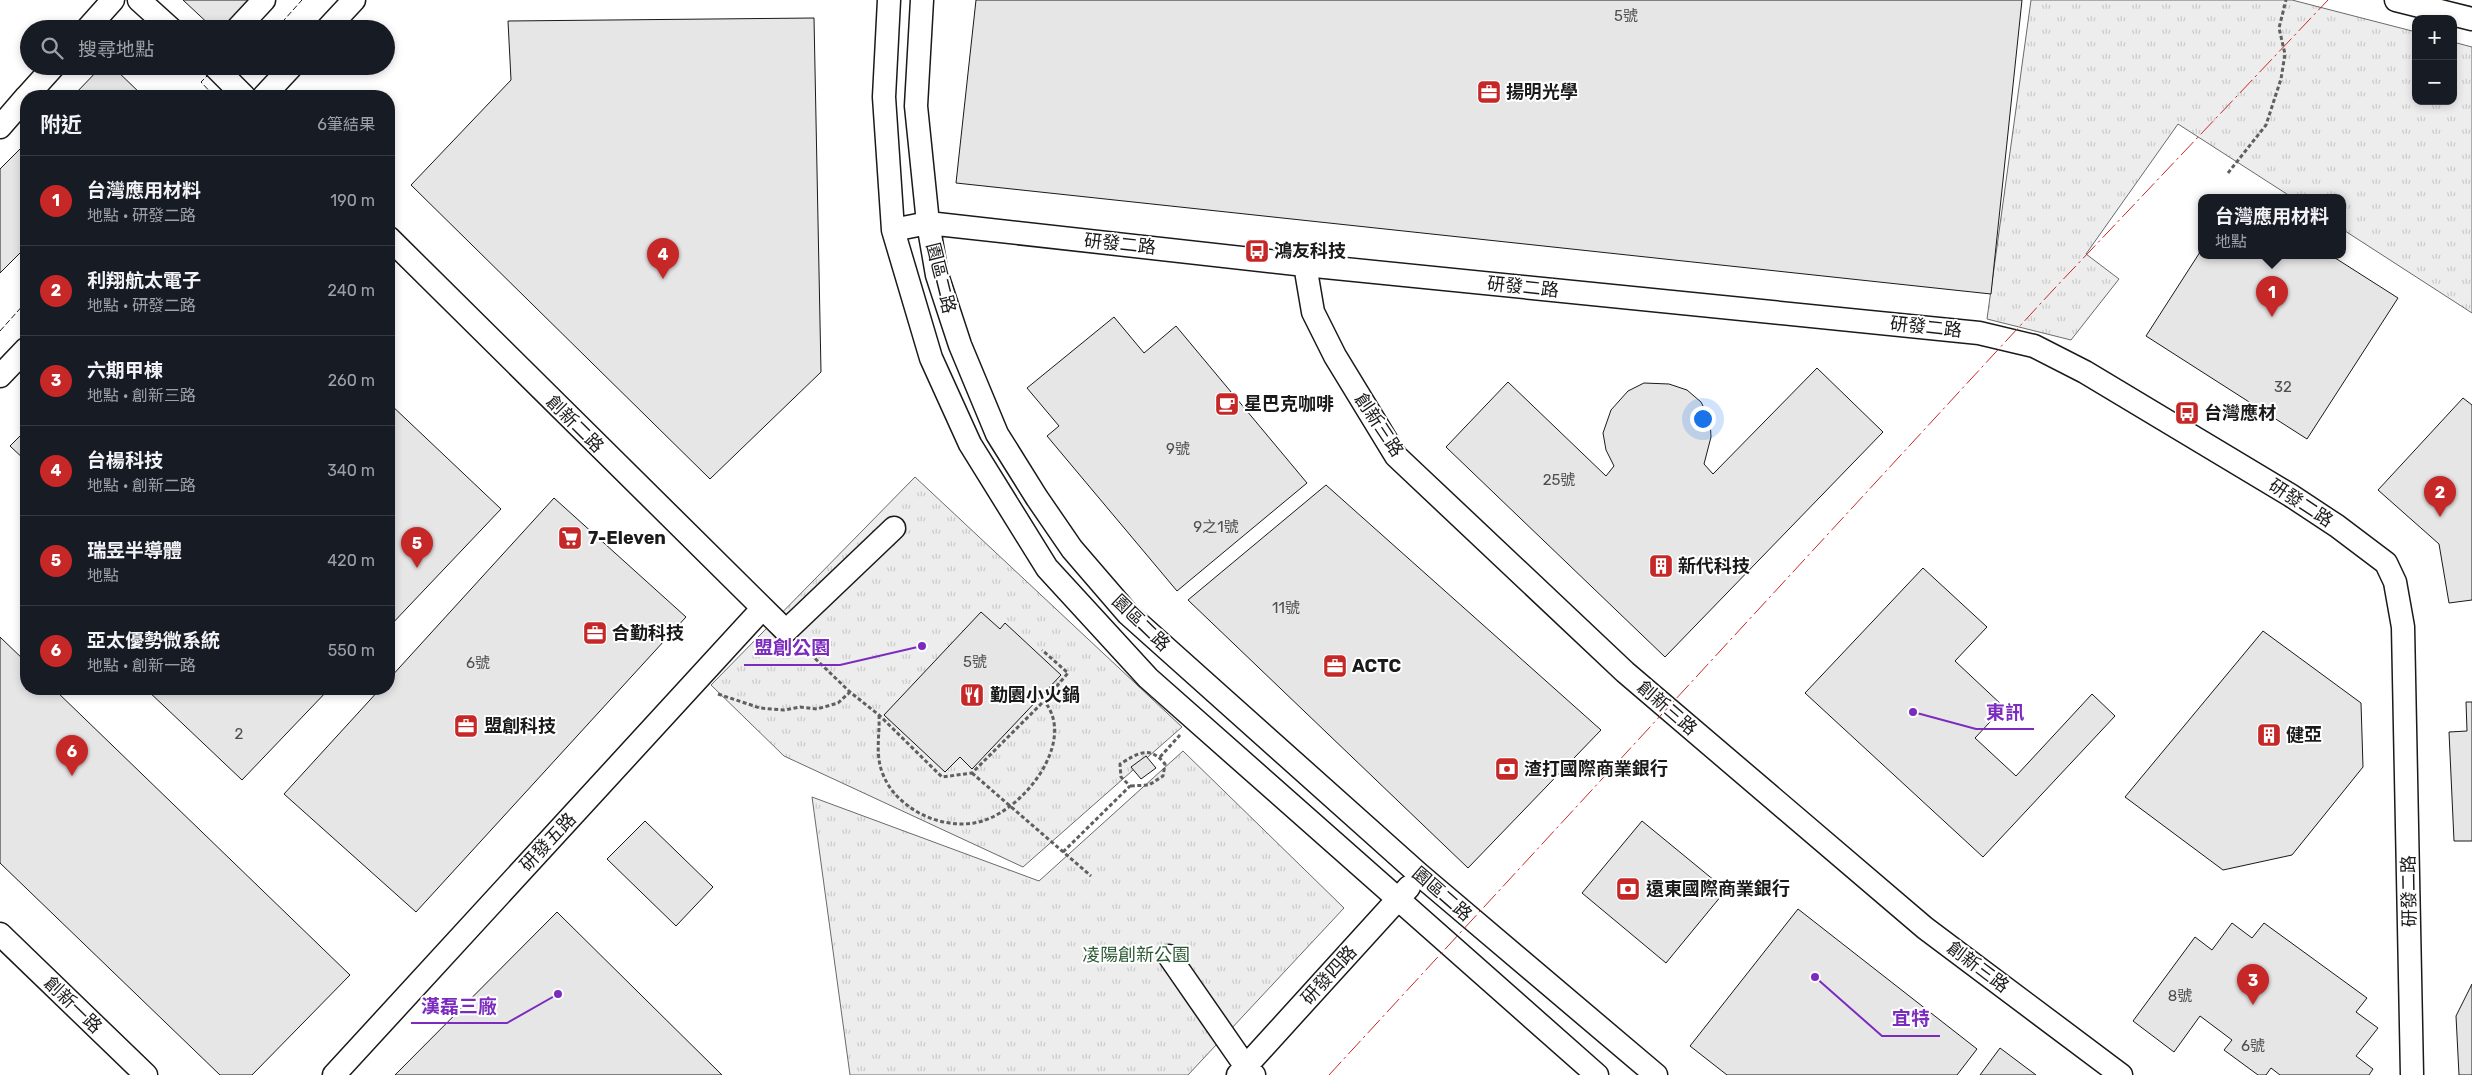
<!DOCTYPE html>
<html lang="zh-TW">
<head>
<meta charset="utf-8">
<style>
  :root { --surface:#171b24; --page:#242831; --text:#f1f3f6; --muted:#9ea1a6; --line:#363941; --accent:#c62828 }
  body { margin:0; font-family:Rubik,"Noto Sans TC",sans-serif; background:var(--page); color:var(--text) }
  .controls { position:absolute; right:15px; top:15px; display:grid; overflow:hidden; border-radius:10px; box-shadow:0 2px 8px #0003 }
  .controls button { width:45px; height:45px; display:grid; place-items:center; padding:0; border:0; border-bottom:1px solid var(--line); background:var(--surface); color:var(--text); font:25px sans-serif }
  .you { position:absolute; left:1702px; top:418px; width:18px; height:18px; margin:-12px; border:4px solid #fff; border-radius:50%; background:#1a73e8; box-shadow:0 0 0 8px #1a73e833 }
  .badge { display:grid; place-items:center; width:32px; height:32px; border-radius:50%; background:var(--accent); color:#fff; font-size:16px; font-weight:700 }
  .pin { position:absolute; translate:-50% -41px; filter:drop-shadow(0 1px 2px #0008) }
  .pin::after { content:''; position:absolute; top:26px; width:18px; height:15px; background:inherit; clip-path:polygon(0 0,100% 0,50% 100%) }
  .popup { position:absolute; left:2198px; top:194px; width:148px; height:65px; box-sizing:border-box; display:grid; place-content:center; border-radius:10px; background:var(--surface); filter:drop-shadow(0 1px 4px #0005); font-size:16px; white-space:nowrap; color:var(--muted) }
  .popup b { font-size:19px; color:var(--text) }
  .popup::after { content:''; position:absolute; left:50%; top:100%; margin-left:-10px; border:10px solid transparent; border-top-color:var(--surface) }
  .list { margin:0; padding:0; list-style:none }
  h2 { display:flex; justify-content:space-between; align-items:center; height:65px; margin:0; padding:0 20px; font-size:21px }
  h2 small { font-size:16px; font-weight:400; color:var(--muted) }
  .list li { display:grid; grid-template-columns:32px 1fr auto; gap:15px; align-items:center; box-sizing:border-box; height:90px; padding:0 20px; border-top:1px solid var(--line) }
  .list b { display:block; font-size:19px; white-space:nowrap }
  .list p { margin:0; font-size:16px; white-space:nowrap; color:var(--muted) }
  .list em { font-size:16px; font-style:normal; color:var(--muted) }
  .icon { flex:none; width:28px; height:28px; fill:none; stroke:currentColor; stroke-width:2; stroke-linecap:round; stroke-linejoin:round }
  .map { position:relative; flex:none; width:2472px; height:1075px; overflow:hidden }
  .search { position:absolute; background:var(--surface); box-shadow:0 2px 8px #0003; left:20px; top:20px; width:375px; height:55px; display:flex; align-items:center; gap:12px; box-sizing:border-box; padding:0 18px; border-radius:28px; color:var(--muted); font-size:19px }
  .panel { position:absolute; background:var(--surface); box-shadow:0 2px 8px #0003; left:20px; top:90px; width:375px; height:605px; border-radius:20px }
  .map>svg:first-child { display:block }
  .grass { fill:url(#grass-tufts); stroke:#6a6a6a }
  .building { fill:#e6e6e6; stroke:#1a1a1a }
  .lines { fill:none; stroke-linecap:round; stroke-linejoin:round }
  .minor-casing { stroke:#1a1a1a; stroke-width:25 }
  .path { stroke:#5f5f5f; stroke-width:3; stroke-dasharray:4 2.5; stroke-linecap:butt }
  .minor { stroke:#fff; stroke-width:22 }
  .fence { stroke:#1a1a1a; stroke-width:1; stroke-dasharray:6 2.5; stroke-linecap:butt }
  .power { stroke:#c62828; stroke-width:1; stroke-dasharray:18 4 2.5 4; stroke-linecap:butt }
  .labels { text-anchor:middle; dominant-baseline:central; stroke-width:4; stroke-linejoin:round; paint-order:stroke }
  .number-label { font-size:15px; fill:#4d4d4d }
  .poi-label { font-size:18px; font-weight:bold; fill:#1a1a1a; stroke:#fff; text-anchor:start }
  .street-label { font-size:18px; fill:#1a1a1a; stroke:#fff }
  .park-label { font-size:18px; fill:#2b5a34; stroke:#fff }
  .leader { fill:none; stroke:#7b2cbf; stroke-width:2 }
  .callout-dot { fill:#7b2cbf; stroke:#fff; stroke-width:2 }
  .callout-label { font-size:19px; text-anchor:middle; font-weight:bold; fill:#7b2cbf; stroke:#fff; stroke-width:4; stroke-linejoin:round; paint-order:stroke }
</style>
</head>
<body>
<div class="map">
<svg width="2472" height="1075" viewBox="0 0 2472 1075">
  <defs>
    <pattern id="grass-tufts" width="24" height="20" patternUnits="userSpaceOnUse" patternTransform="scale(1.25)"><rect width="24" height="20" fill="#ededed"/><path d="M3 7l-1-3M5 7V3M7 7l1-3M15 17l-1-3M17 17v-4M19 17l1-3" fill="none" stroke="#cbcbcb"/></pattern>
  </defs>
  <rect width="100%" height="100%" fill="#fff"/>
  <path class="grass" d="M2031 0H2292L2416 32V101H2453V42L2472 47V313L2342 229V198H2293L2178 124 2086 254 2119 279 2071 340 1987 319Z
    M915 477 1182 727 1023 867 784 756 711 685Z
    M1183 751 1344 908 1188 1075H850L812 797 1039 881Z"/>
  <path class="building" d="M183 0H254L228 29H214Z
    M976 0H2022L1991 294 956 183Z
    M814 18 821 372 710 479 411 185 511 80 508 21Z
    M102 66H112L143 96H73Z
    M26 143V247L0 273V169Z
    M2202 249V256H2332L2398 298 2307 439 2146 336Z
    M1114 317 1144 353 1176 326 1307 483 1177 591 1047 436 1059 426 1027 388Z
    M1817 368 1883 432 1665 657 1446 447 1508 382 1606 476 1614 466 1606 450 1603 433 1611 410 1628 391 1644 383 1669 384 1687 390 1701 402 1710 420 1711 437 1704 464 1713 474Z
    M2463 398 2472 405V600L2449 603 2439 544 2378 490Z
    M389 403 501 509 389 627Z
    M26 430V461L10 446Z
    M1326 485 1601 730 1468 868 1188 600Z
    M554 498 686 617 416 912 284 794 380 689H389V679Z
    M1923 568 1987 627 1955 661 2004 707 1975 738 2016 776 2092 694 2115 716 1983 857 1805 693Z
    M981 612 1000 629 1005 623 1061 675 972 769 960 757 945 772 884 715Z
    M2263 631 2361 703 2363 767 2292 855 2223 870 2125 797Z
    M0 637 26 662V689H54L350 975 252 1075H220L0 863Z
    M146 689H329L242 780Z
    M2466 702H2472V841H2454L2449 732 2467 731Z
    M1146 756 1156 768 1141 779 1131 767Z
    M645 821 713 887 676 926 607 859Z
    M1642 821 1726 890 1666 963 1582 893Z
    M1798 909 1977 1049 1957 1075H1727L1690 1046Z
    M557 912 722 1075H395Z
    M2232 923 2252 938 2264 923 2367 998 2356 1012 2378 1028 2356 1056 2373 1069 2369 1075H2280L2271 1068 2266 1075H2258L2224 1050 2232 1040 2200 1016 2174 1052 2133 1021 2195 937 2212 950Z
    M2472 984V1075H2459L2456 1016Z
    M2000 1048 2036 1075H1980Z"/>
  <g class="lines">
    <defs>
      <path id="minor" d="M139 0 171 29
        M889 0 884 97 893 230 931 358 970 444 1047 568 1148 678 1597 1075
        M922 0 916 106 928 223 937 275 960 345 997 434 1037 498 1072 549 1128 614 1420 875 1656 1075
        M2396 0 2472 19
        M87 29 113 0
        M237 29 264 0
        M327 29 354 0
        M214 66 244 96
        M27 96 54 66
        M264 96 292 66
        M0 127 26 97
        M893 230 928 223 1305 265 1979 333 2034 346 2085 372 2290 495 2337 526 2386 563 2395 582 2403 627 2412 1075
        M389 238 786 631 894 528
        M1305 265 1313 312 1335 356 1396 456 1625 672 1925 928 2121 1075
        M0 376 26 349
        M0 934 146 1075
        M1169 956 1246 1067 1254 1075
        M334 1075 762 609
        M1238 1075 1409 887"/>
    </defs>
    <use href="#minor" class="minor-casing"/>
    <path class="path" d="M2228 173 2266 125 2281 79 2285 54 2279 28 2286 0
      M801 645 850 692 879 715 942 777 972 773 1044 701 1068 673 1042 650
      M718 694 760 708 784 710 800 707 817 709 838 703 850 692
      M879 715C880 735 875 752 882 772 889 791 902 803 919 813 936 822 956 826 974 823 1020 816 1079 742 1044 701
      M1160 757 1180 735
      M972 773 1091 876
      M1063 852 1130 786 1121 777 1120 764C1138 753 1150 745 1165 764L1163 776 1149 785 1130 786"/>
    <use href="#minor" class="minor"/>
    <path class="fence" d="M276 29 302 0
      M210 73 201 82 214 96
      M0 331 26 302"/>
    <path class="power" d="M1329 1075 2054 289 2328 0"/>
  </g>
  <defs>
    <symbol id="office-square" viewBox="-11 -11 22 22"><rect x="-9" y="-9" width="18" height="18" rx="4" fill="#c62828" stroke="#fff"/><path d="M-6-3h4V-5.5h4V-3h4V5H-6ZM-1-4.5V-3h2v-1.5ZM-6 0V1H6V0Z" fill="#fff"/></symbol>
    <symbol id="bus-square" viewBox="-11 -11 22 22"><rect x="-9" y="-9" width="18" height="18" rx="4" fill="#c62828" stroke="#fff"/><path d="M-5-6H5V4H4V6H2V4H-2V6H-4V4H-5ZM-3.5-4V0h7V-4ZM-3.5 1.2v1.5H-2V1.2ZM2 1.2v1.5H3.5V1.2Z" fill="#fff"/></symbol>
    <symbol id="cafe-square" viewBox="-11 -11 22 22"><rect x="-9" y="-9" width="18" height="18" rx="4" fill="#c62828" stroke="#fff"/><path d="M-5.5-4.5H6V0H3Q3 3.5 0 3.5H-2.5Q-5.5 3.5-5.5 0ZM3-3.2v2h1.7v-2ZM-6 4.5H4V6H-6Z" fill="#fff"/></symbol>
    <symbol id="supermarket-square" viewBox="-11 -11 22 22"><rect x="-9" y="-9" width="18" height="18" rx="4" fill="#c62828" stroke="#fff"/><path d="M-6-5.5h2.5l.6 2H6L4.5 2H-2.5L-4.4-4H-6ZM-1.5 3.2a1.3 1.3 0 1 0 .1 0ZM3 3.2a1.3 1.3 0 1 0 .1 0Z" fill="#fff"/></symbol>
    <symbol id="building-square" viewBox="-11 -11 22 22"><rect x="-9" y="-9" width="18" height="18" rx="4" fill="#c62828" stroke="#fff"/><path d="M-4-6H4V6H1V3H-1V6H-4ZM-2.5-4.3h1.7v1.8h-1.7ZM.8-4.3h1.7v1.8H.8ZM-2.5-1h1.7V.8h-1.7ZM.8-1h1.7V.8H.8Z" fill="#fff"/></symbol>
    <symbol id="restaurant-square" viewBox="-11 -11 22 22"><rect x="-9" y="-9" width="18" height="18" rx="4" fill="#c62828" stroke="#fff"/><path d="M-5-6h1v4h1v-4h1v4h1v-4h1v5L-1.5 .5V6h-2V.5L-5-1ZM5-6V6H3V1.5H1.5Q1.5-4 5-6Z" fill="#fff"/></symbol>
    <symbol id="bank-square" viewBox="-11 -11 22 22"><rect x="-9" y="-9" width="18" height="18" rx="4" fill="#c62828" stroke="#fff"/><path d="M-6-4H6V4H-6ZM0-2.3a2.3 2.3 0 1 0 0 4.6a2.3 2.3 0 1 0 0-4.6Z" fill="#fff"/></symbol>
  </defs>
  <g fill-rule="evenodd">
    <use href="#office-square" x="1475" y="78" width="28" height="28"/>
    <use href="#bus-square" x="1243" y="237" width="28" height="28"/>
    <use href="#cafe-square" x="1213" y="390" width="28" height="28"/>
    <use href="#bus-square" x="2173" y="399" width="28" height="28"/>
    <use href="#supermarket-square" x="556" y="524" width="28" height="28"/>
    <use href="#building-square" x="1647" y="552" width="28" height="28"/>
    <use href="#office-square" x="581" y="619" width="28" height="28"/>
    <use href="#office-square" x="1321" y="652" width="28" height="28"/>
    <use href="#restaurant-square" x="958" y="681" width="28" height="28"/>
    <use href="#office-square" x="452" y="712" width="28" height="28"/>
    <use href="#building-square" x="2255" y="721" width="28" height="28"/>
    <use href="#bank-square" x="1493" y="755" width="28" height="28"/>
    <use href="#bank-square" x="1614" y="875" width="28" height="28"/>
  </g>
  <g class="labels">
    <g class="number-label">
      <text x="1626" y="16">5號</text>
      <text x="2283" y="387">32</text>
      <text x="1178" y="449">9號</text>
      <text x="1559" y="480">25號</text>
      <text x="1216" y="527">9之1號</text>
      <text x="1286" y="608">11號</text>
      <text x="975" y="662">5號</text>
      <text x="478" y="663">6號</text>
      <text x="239" y="734">2</text>
      <text x="2180" y="996">8號</text>
      <text x="2253" y="1046">6號</text>
    </g>
    <g class="poi-label">
      <text x="1506" y="92">揚明光學</text>
      <text x="1274" y="251">鴻友科技</text>
      <text x="1244" y="404">星巴克咖啡</text>
      <text x="2204" y="413">台灣應材</text>
      <text x="588" y="538">7-Eleven</text>
      <text x="1678" y="566">新代科技</text>
      <text x="612" y="633">合勤科技</text>
      <text x="1352" y="666">ACTC</text>
      <text x="990" y="695">勤園小火鍋</text>
      <text x="484" y="726">盟創科技</text>
      <text x="2286" y="735">健亞</text>
      <text x="1524" y="769">渣打國際商業銀行</text>
      <text x="1646" y="889">遠東國際商業銀行</text>
    </g>
    <g class="street-label">
      <text transform="translate(1120 244) rotate(6)">研發二路</text>
      <text transform="translate(941 278) rotate(76)">園區二路</text>
      <text transform="translate(1523 287) rotate(6)">研發二路</text>
      <text transform="translate(1926 327) rotate(6)">研發二路</text>
      <text transform="translate(575 424) rotate(45)">創新二路</text>
      <text transform="translate(1379 425) rotate(56)">創新三路</text>
      <text transform="translate(2301 503) rotate(33)">研發二路</text>
      <text transform="translate(1141 623) rotate(44)">園區二路</text>
      <text transform="translate(1667 708) rotate(41)">創新三路</text>
      <text transform="translate(548 842) rotate(-47)">研發五路</text>
      <text transform="translate(2409 891) rotate(-91)">研發二路</text>
      <text transform="translate(1442 894) rotate(41)">園區二路</text>
      <text transform="translate(1978 967) rotate(37)">創新三路</text>
      <text transform="translate(1329 975) rotate(-48)">研發四路</text>
      <text transform="translate(73 1005) rotate(44)">創新一路</text>
    </g>
    <g class="park-label">
      <text x="1136" y="955">凌陽創新公園</text>
    </g>
  </g>
  <path class="leader" d="M922 646L840 665H744M1913 712L1976 729H2034M558 994L507 1023H411M1815 977L1882 1036H1940"/>
  <g class="callout-dot">
    <circle cx="922" cy="646" r="5"/>
    <circle cx="1913" cy="712" r="5"/>
    <circle cx="558" cy="994" r="5"/>
    <circle cx="1815" cy="977" r="5"/>
  </g>
  <g class="callout-label">
    <text x="792" y="654">盟創公園</text>
    <text x="2005" y="719">東訊</text>
    <text x="459" y="1013">漢磊三廠</text>
    <text x="1911" y="1025">宜特</text>
  </g>
</svg>
<div class="controls">
<button>+</button>
<button>−</button>
</div>
<div class="you"></div>
<div class="pin badge" style="left:2272px;top:317px">1</div>
<div class="popup"><b>台灣應用材料</b>地點</div>
<div class="pin badge" style="left:2440px;top:517px">2</div>
<div class="pin badge" style="left:2253px;top:1005px">3</div>
<div class="pin badge" style="left:663px;top:279px">4</div>
<div class="pin badge" style="left:417px;top:568px">5</div>
<div class="pin badge" style="left:72px;top:776px">6</div>
<div class="search"><svg class="icon" aria-label="search" viewBox="0 0 24 24"><circle cx="10" cy="10" r="6"/><path d="M15 15l6 6"/></svg>搜尋地點</div>
<section class="panel">
<h2>附近<small>6筆結果</small></h2>
<ul class="list">
<li><span class="badge">1</span><div><b>台灣應用材料</b><p>地點 · 研發二路</p></div><em>190 m</em></li>
<li><span class="badge">2</span><div><b>利翔航太電子</b><p>地點 · 研發二路</p></div><em>240 m</em></li>
<li><span class="badge">3</span><div><b>六期甲棟</b><p>地點 · 創新三路</p></div><em>260 m</em></li>
<li><span class="badge">4</span><div><b>台楊科技</b><p>地點 · 創新二路</p></div><em>340 m</em></li>
<li><span class="badge">5</span><div><b>瑞昱半導體</b><p>地點</p></div><em>420 m</em></li>
<li><span class="badge">6</span><div><b>亞太優勢微系統</b><p>地點 · 創新一路</p></div><em>550 m</em></li>
</ul>
</section>
</div>
</body>
</html>
